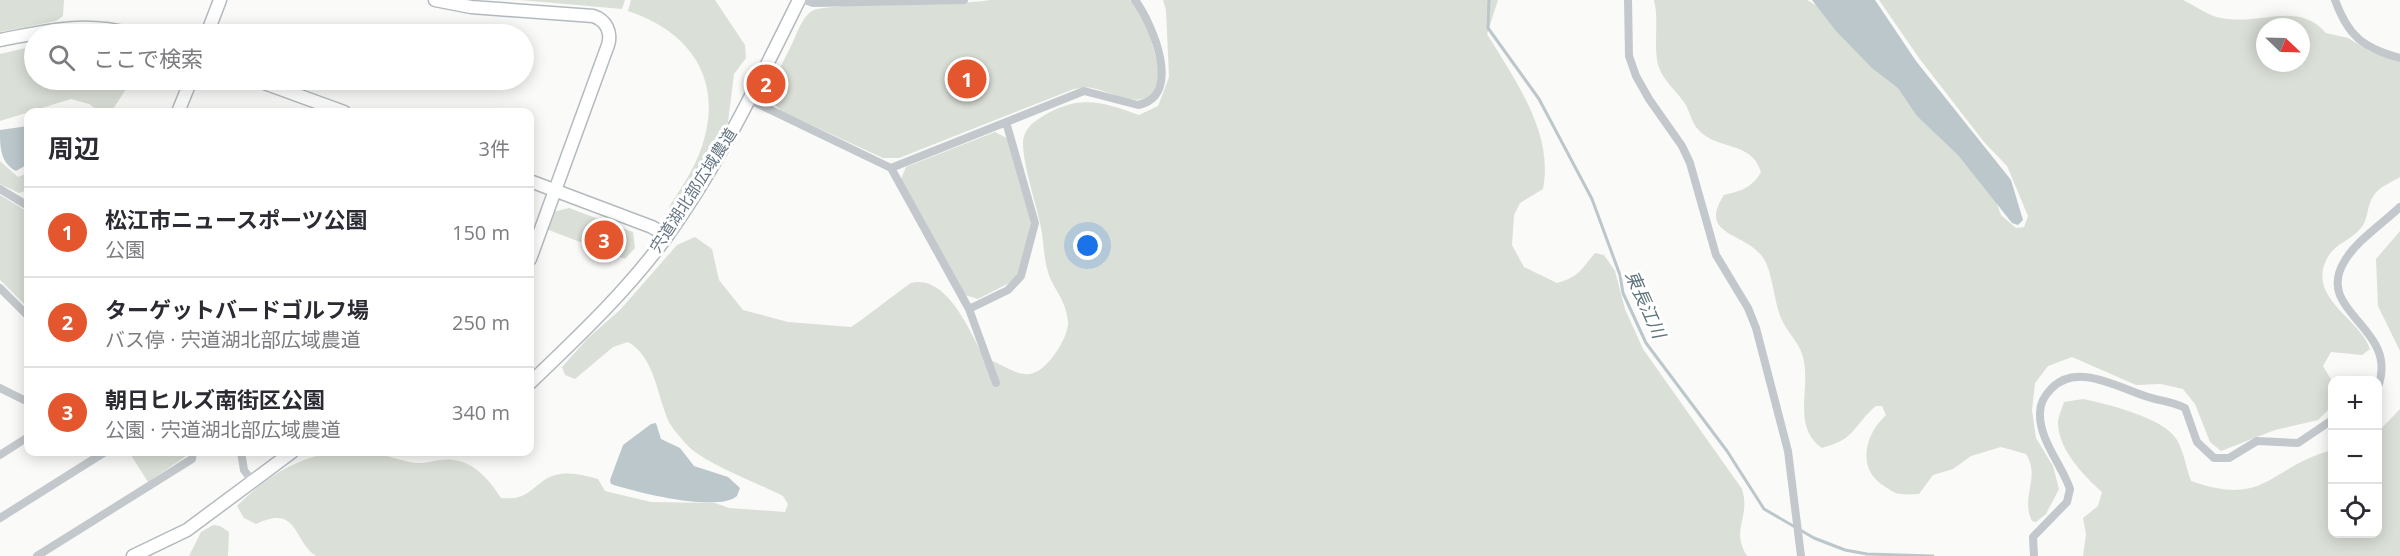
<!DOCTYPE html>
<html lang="ja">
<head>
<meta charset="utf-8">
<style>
  :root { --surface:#fff; --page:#f7f7f7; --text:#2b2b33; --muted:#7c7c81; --line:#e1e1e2; --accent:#e4572e }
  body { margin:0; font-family:"Open Sans","Noto Sans JP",sans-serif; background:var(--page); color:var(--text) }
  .controls { position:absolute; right:18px; bottom:18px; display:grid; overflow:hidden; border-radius:12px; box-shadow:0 3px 15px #0003 }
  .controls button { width:54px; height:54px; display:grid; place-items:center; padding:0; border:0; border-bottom:2px solid var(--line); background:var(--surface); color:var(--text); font:30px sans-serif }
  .compass { position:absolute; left:2256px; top:18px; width:54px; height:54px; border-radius:50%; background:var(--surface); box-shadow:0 3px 15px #0003; rotate:113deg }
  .you { position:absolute; left:1088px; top:246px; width:21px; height:21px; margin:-15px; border:4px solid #fff; border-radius:50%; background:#1a73e8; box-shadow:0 0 0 9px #1a73e833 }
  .badge { display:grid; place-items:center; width:39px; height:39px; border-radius:50%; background:var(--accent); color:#fff; font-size:20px; font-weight:700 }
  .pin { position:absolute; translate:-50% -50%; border:3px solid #fff; box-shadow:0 2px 6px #0006 }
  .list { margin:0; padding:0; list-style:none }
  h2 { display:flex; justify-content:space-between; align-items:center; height:78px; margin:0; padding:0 24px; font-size:26px }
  h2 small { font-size:20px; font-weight:400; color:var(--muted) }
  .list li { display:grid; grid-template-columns:39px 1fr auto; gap:18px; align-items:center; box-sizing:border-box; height:90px; padding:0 24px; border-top:2px solid var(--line) }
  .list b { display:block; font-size:22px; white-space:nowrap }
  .list p { margin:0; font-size:20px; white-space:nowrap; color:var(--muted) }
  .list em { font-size:20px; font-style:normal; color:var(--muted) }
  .icon { flex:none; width:33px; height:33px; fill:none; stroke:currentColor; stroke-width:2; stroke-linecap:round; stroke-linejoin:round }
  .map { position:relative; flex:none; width:2400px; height:556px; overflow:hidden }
  .search { position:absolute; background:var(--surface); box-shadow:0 3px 15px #0003; left:24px; top:24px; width:510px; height:66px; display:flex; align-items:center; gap:15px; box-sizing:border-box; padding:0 21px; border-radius:33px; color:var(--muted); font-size:22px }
  .panel { position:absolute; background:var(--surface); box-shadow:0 3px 15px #0003; left:24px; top:108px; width:510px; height:348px; border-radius:12px }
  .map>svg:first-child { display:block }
  .green { fill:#dadfd7; fill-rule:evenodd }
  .water { fill:#bbc7cb }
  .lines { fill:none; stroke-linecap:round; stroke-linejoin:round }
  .stream { stroke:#bbc7cb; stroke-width:3 }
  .secondary-casing { stroke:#b3babf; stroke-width:15 }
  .street { stroke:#c3c8cc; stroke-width:8 }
  .secondary { stroke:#fff; stroke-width:12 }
  .labels { text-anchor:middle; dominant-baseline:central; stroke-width:6; stroke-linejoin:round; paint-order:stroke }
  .street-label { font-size:16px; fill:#657683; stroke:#fff }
  .water-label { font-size:18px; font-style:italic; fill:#60757c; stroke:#fff }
</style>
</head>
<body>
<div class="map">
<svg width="2400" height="556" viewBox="0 0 2400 556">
  <rect width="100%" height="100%" fill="#fafaf8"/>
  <path class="green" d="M0 0H64L63 16 56 21 0 32Z
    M520 0H625L622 9Z
    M631 0H715L745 45 746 58 734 74 728 122 671 209 669 207C681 188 695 168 702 146 724 80 691 32 628 11Z
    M990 0H1130C1145 14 1151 38 1156 58 1159 68 1160 75 1156 85 1146 114 1113 92 1092 88 1086 87 1080 88 1074 89L899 158H883L781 111 772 101C772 81 780 68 789 50 796 38 800 19 812 11 825 2 960 6 990 0Z
    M1163 0H1498L1487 34C1515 80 1554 133 1543 189L1520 203 1514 215 1512 245 1524 267 1557 283C1581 276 1580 270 1595 253L1604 255 1615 271 1625 309 1643 349 1742 489C1751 518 1730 529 1747 556H316C292 540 299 504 256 524L244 518 237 506C272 470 315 447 367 452 383 453 399 461 416 463 428 464 440 458 453 460 475 462 490 481 501 498 523 500 527 493 543 481 559 469 580 474 598 479L605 491 651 502 715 503 729 508 785 512 788 504 783 496C758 483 703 463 686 444 680 437 673 429 669 422 657 396 655 357 628 342L613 347 575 379 565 375 562 367 588 338 620 310 677 245 695 237 712 249 719 280 743 310 788 322 851 327C861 321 907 285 911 283 947 274 971 333 984 358 1000 362 1015 376 1030 374 1047 372 1069 337 1068 322 1066 299 1054 291 1048 272 1043 255 1044 239 1040 223 1035 199 1023 166 1023 142 1024 130 1031 124 1040 118 1077 94 1101 101 1139 115L1158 106 1169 77 1166 10Z
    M1654 0H1807L1824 10 1903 90 1992 190 2001 215 2016 228 2024 227 2028 216 2007 166 1984 142 1919 58 1879 0H2183C2195 6 2209 16 2221 18 2261 26 2297 0 2326 33L2348 38 2371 52 2400 62V177C2392 182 2379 187 2374 195 2366 206 2369 220 2360 229 2352 239 2336 244 2329 255 2303 297 2360 318 2370 349L2362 355 2331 352 2323 366 2332 381V406L2318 420 2275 430 2221 451 2210 442 2195 404 2183 389 2161 384 2136 385 2072 357 2048 366 2035 383 2032 410 2036 438 2053 466 2059 489 2046 514 2036 522 2032 521C2020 496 2041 478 2026 454L2001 447 1971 456 1953 469 1933 475 1919 494C1913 494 1907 495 1901 494 1895 494 1889 489 1884 486 1856 469 1865 434 1886 415L1882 406H1876C1865 414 1859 426 1849 435 1842 442 1831 445 1822 448 1790 425 1813 385 1802 354 1799 343 1788 333 1783 322 1777 311 1775 295 1772 283 1769 270 1767 259 1756 250 1736 232 1700 232 1724 195 1741 191 1752 188 1761 172 1751 139 1715 152 1696 127 1691 120 1689 109 1684 102 1674 88 1660 78 1657 60 1654 40 1659 20 1654 0ZM2265 27H2301V63H2265Z
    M34 46V80H132L111 112H100L89 104 71 99 0 121V54Z
    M995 132 1007 138 1031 221 1021 268 1015 280 978 299 965 295 901 179 906 167Z
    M0 161 18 177 28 173V190L19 193 0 184Z
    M0 195 28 212V308L0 280Z
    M569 208 633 232 635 248 625 259 546 229 553 212Z
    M2400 231V351L2378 306 2376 259Z
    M2083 399C2107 404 2165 418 2177 440 2184 452 2186 468 2191 481 2267 508 2269 467 2332 450V534H2378V432L2400 409V556H2083L2086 534 2083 518 2098 506 2102 492C2083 475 2057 448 2058 421 2059 415 2062 408 2064 402Z
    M129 452H188L189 454 148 482Z
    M213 525 220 526 229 532 228 556H189L201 532Z"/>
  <path class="water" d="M1812 0H1875L1916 61 2011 180 2023 220 2018 225 2012 223 1958 155 1917 116 1898 88 1872 68 1836 31Z
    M28 126V164L16 171C0 163 0 146 0 130Z
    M656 423 661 439 680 448 694 466 728 477 740 488 737 496C718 513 635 492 611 484L610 480 623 445 651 424Z"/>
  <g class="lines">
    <path class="stream" d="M1489 0 1488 28 1539 99 1592 199 1620 275 1623 293 1646 343 1727 451 1764 509 1814 538 1845 550 1867 554 1933 556"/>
    <defs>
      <path id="secondary" d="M435 0 471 7 593 16C606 20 612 32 608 45L530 259
        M207 34 220 0
        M0 40C47 31 83 21 131 34
        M256 80 344 112
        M178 112 191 80
        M530 181 652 227 667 236
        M530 383C578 337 628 290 667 236 720 162 759 81 799 0
        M133 556 187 530 292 452"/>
    </defs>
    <use href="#secondary" class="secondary-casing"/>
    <path class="street" d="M805 0 813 3 964 0
      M1628 0 1629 56 1636 76 1649 99 1682 146 1690 163 1716 255 1748 308 1756 328 1788 451 1801 556
      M2335 0C2348 36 2363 48 2400 58
      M750 100 891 168 969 309 996 383
      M891 168 1084 91 1138 105C1184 96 1152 23 1135 0
      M0 189 28 206
      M0 288 28 316
      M969 309 1008 290 1021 276 1035 223 1006 122
      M2378 387C2400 327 2314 313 2344 262 2356 241 2382 224 2400 207
      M0 388 28 402
      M241 452 244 470 252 481
      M0 455 28 437
      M0 518 105 452
      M37 556 192 459 193 452
      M2034 556 2033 537 2067 502 2070 489C2062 465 2039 440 2040 413 2040 404 2045 395 2051 389 2076 362 2117 387 2145 396 2159 401 2171 401 2185 408L2197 442 2214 458H2229L2257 441 2298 443 2332 420"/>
    <use href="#secondary" class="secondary"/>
  </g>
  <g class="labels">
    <g class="street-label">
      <text transform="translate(693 190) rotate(-57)">宍道湖北部広域農道</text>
    </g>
    <g class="water-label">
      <text transform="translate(1646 304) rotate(66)">東長江川</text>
    </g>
  </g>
</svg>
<div class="controls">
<button>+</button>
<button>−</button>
<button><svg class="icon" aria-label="locate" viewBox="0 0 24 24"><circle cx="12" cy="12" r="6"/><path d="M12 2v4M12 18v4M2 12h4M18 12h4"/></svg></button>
</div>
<svg class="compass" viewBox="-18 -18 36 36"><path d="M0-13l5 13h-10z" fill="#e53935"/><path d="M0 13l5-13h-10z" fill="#7c7c81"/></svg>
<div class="you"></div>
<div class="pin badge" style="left:967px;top:79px">1</div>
<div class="pin badge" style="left:766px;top:84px">2</div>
<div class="pin badge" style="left:604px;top:240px">3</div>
<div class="search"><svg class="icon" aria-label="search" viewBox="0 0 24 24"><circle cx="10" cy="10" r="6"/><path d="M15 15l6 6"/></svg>ここで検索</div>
<section class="panel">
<h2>周辺<small>3件</small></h2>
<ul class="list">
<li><span class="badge">1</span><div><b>松江市ニュースポーツ公園</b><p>公園</p></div><em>150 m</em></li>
<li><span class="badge">2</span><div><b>ターゲットバードゴルフ場</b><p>バス停 · 宍道湖北部広域農道</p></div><em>250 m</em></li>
<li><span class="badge">3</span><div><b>朝日ヒルズ南街区公園</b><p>公園 · 宍道湖北部広域農道</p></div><em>340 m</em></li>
</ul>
</section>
</div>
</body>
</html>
